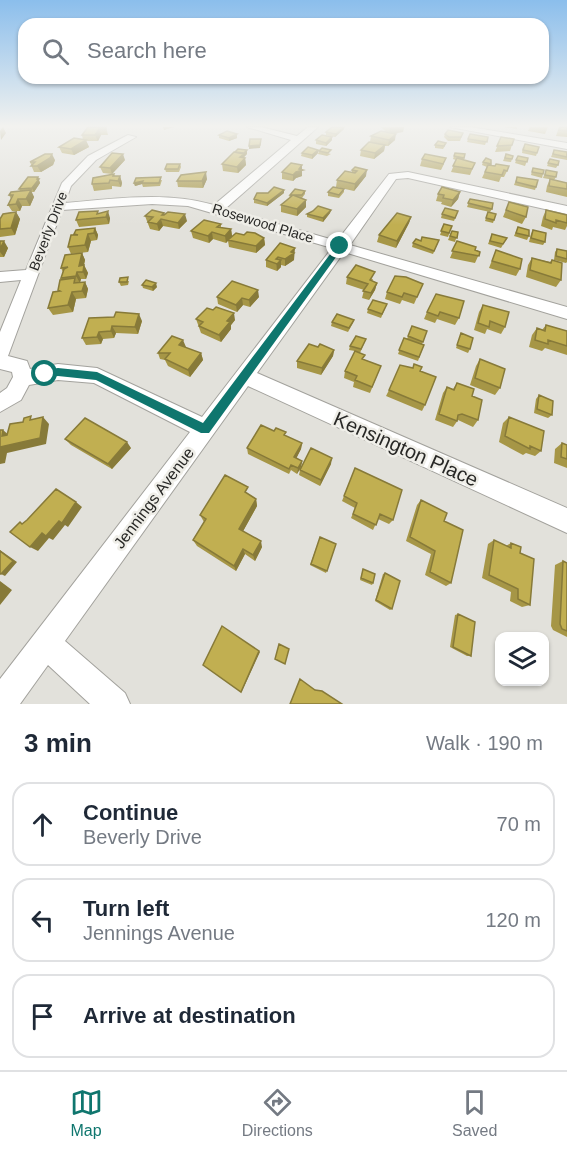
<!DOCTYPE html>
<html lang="en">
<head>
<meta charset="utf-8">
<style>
  :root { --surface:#fff; --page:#f6f6f7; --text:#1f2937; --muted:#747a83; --line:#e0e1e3; --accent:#0f766e }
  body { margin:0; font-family:Helvetica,sans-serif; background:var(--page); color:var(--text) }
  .controls { position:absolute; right:18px; bottom:18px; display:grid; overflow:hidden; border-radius:12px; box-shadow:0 2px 4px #0004 }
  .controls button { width:54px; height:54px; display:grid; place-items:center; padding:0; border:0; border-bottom:2px solid var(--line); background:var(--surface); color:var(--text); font:30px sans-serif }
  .stop { position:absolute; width:18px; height:18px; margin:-14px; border:4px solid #0f766e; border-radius:50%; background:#fff }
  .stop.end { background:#0f766e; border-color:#fff; box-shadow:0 2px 6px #0008 }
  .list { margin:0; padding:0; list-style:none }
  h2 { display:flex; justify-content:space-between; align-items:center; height:78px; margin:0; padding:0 24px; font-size:26px }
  h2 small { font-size:20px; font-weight:400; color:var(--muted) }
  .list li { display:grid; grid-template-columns:39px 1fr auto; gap:18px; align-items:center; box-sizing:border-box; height:84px; margin:0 12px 12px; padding:0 12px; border:2px solid var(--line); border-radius:18px }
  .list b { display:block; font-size:22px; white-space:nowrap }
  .list p { margin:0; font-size:20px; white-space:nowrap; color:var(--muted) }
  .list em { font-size:20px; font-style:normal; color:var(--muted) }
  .icon { flex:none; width:33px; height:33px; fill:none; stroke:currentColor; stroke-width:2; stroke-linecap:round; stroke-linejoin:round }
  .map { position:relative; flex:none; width:567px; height:704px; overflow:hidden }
  .search { position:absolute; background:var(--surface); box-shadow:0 2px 4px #0004; left:18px; right:18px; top:18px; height:66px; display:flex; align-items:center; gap:15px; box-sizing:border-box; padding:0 21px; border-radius:18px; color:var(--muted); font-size:22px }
  .sheet { height:366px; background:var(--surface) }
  nav { display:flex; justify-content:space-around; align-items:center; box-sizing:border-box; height:84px; border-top:2px solid var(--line); background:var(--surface); font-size:16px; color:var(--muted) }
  nav a { display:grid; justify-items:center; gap:3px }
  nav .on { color:var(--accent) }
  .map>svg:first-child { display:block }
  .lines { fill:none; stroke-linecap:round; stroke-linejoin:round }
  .street-casing { stroke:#a3a29d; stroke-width:2 }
  .street { fill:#fff; fill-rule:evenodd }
  .wall { fill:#a69646 }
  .shaded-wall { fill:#877a39 }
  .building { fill:#c1af51; stroke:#877a39; stroke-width:1.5 }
  .route { fill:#0f766e }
  .labels { text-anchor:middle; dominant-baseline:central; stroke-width:5; stroke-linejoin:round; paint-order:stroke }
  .far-street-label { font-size:14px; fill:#282826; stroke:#efeee8 }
  .street-label { font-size:16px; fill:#282826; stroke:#efeee8 }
  .near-street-label { font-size:20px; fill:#282826; stroke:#efeee8 }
</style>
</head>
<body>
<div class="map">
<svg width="567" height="704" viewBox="0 0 567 704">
  <rect width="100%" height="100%" fill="#e2e1db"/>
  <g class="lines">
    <defs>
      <path id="street" d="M247 127H261L297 136 308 127H318L225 209 337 241 389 174 408 172 567 206V214L408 178 396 179 350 245 567 307V319L344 252 257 373 567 508V533L248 386 65 641 125 693 130 704H90L48 665 20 704H0V679L190 432 94 383 58 380 29 385 21 400 0 412V393L7 388 13 377 12 372 0 369V332L21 280 0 282V272L26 270 62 183 88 156 128 135 136 137 96 160 71 186 65 203C115 199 165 191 214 205L291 140ZM152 204 188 206 332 248 202 417 97 368 58 364 30 369 27 361 8 356 62 210Z
        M450 127H470L567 143V149Z"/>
    </defs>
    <use href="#street" class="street-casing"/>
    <use href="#street" class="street"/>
  </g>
  <path class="wall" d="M106 127 108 135H101L98 141H86L89 147 74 155 62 153 59 147 83 140 82 135Z
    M381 127H404L403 132 394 133 395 140 388 146H385L384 151 374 159 360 156 361 150 370 142 371 136 386 132Z
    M504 127H517V129Z
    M530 127H548L545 134 528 131Z
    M556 127H567V137L556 136 559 127Z
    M344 129 335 137 326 135V132Z
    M445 134 462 136 460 141H448L444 137Z
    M470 134 488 137 485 145 467 142Z
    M219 135 237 138 229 141 219 138Z
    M332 137V140L326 146 316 144V140Z
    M501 137 514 139 510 151 495 152Z
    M435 145 445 146 443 149 435 148Z
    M523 147 537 153 536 156 522 153Z
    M318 150V153L312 159 301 156 302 153Z
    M554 150 567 152V160L551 157Z
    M319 151 331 154 327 156 318 154Z
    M455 153 465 154 463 160 475 163 470 175 451 172 456 160 453 159Z
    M247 154 244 157V158H245L246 165 238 173 223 171 222 164Z
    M506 154 513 156 511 162 503 161Z
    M518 156 528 158 525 166 515 163Z
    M422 159 444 164 441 170 420 166Z
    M550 159 558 165 556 168 547 166Z
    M55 160 53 165 41 172H34L30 162Z
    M125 160 112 174 103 173 100 167Z
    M483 162 491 164 490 165 507 171 504 177H501L499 182 482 178 487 167 482 165Z
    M180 164 181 167 179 172H166L165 169Z
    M355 167 366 176 354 191 336 187 337 180 352 173V170Z
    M533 168 543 174 542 178 531 175Z
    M302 170V176L296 178 293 181 282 179V172Z
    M546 170 556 177 554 180 543 178Z
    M114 174 115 176H120L122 183 121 187 112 186V189L94 191 92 184Z
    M38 177 40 183 34 192H31L34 197 30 206H22L20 211H12L8 205 11 199 9 195 20 191 19 189Z
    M517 177 536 187 535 190 514 185Z
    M207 179 203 188 178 187 177 181Z
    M550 179 567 183V197L546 192 547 186Z
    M162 180 160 186 143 187 142 184 135 186 134 183Z
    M344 189V192L339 198 328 196V192Z
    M305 191V194L302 198 306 207 297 216 281 212V205L289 198 290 195Z
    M460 192 458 199 451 207 441 204 442 202 436 201 438 194Z
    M284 193 267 206 254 203V199Z
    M470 199 492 209 490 212 467 207Z
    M509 202 526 217 522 224 503 217Z
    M331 210 330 213 323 222 307 217V214Z
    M546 210 567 215V226L565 230 553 227 552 230 541 226 543 217Z
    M458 211 454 221 441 218 442 214Z
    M16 212 20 219 15 235 0 237V219Z
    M488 212 496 214 493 223 485 221Z
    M99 213 110 218 109 224 79 227 76 220Z
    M164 213 165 215 187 221 179 229 163 226 159 231 150 229 145 216Z
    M411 217 409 223 396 248 377 242 379 235Z
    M221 224V228L231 229 232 236 244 235 264 238 265 245 256 253 229 247 228 241 226 243 213 239 209 243 193 238 191 231Z
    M444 224 452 226 448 237 440 235Z
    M518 227 529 236 527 240 514 236Z
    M95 228 98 235 97 240 91 241 88 252 71 254 68 247 75 235 74 234Z
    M533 230 545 242 543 245 529 242 531 234Z
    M452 231 458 232 455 242 448 240Z
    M492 234 507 238 501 248 488 244Z
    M0 241 8 248 4 257H0Z
    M421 241 438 243 433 254 412 247 413 243Z
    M457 241 480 252 475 263 450 258Z
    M280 243 294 255V260L285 266 281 265V267L277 271 266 267V260Z
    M557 249 567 251V262L566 263 554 260 555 252Z
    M496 250 520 269 516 276 489 268Z
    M82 253 85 260 84 265 88 273 86 279H81L80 282H85L88 289 86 298 76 299 73 312 53 315 48 308 58 291V290L62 280 61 278 63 272 61 268Z
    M532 258 550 262 552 260 561 280 556 287 526 277 528 265Z
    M347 277 373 279 372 281 377 283 375 290 369 300 362 298 364 290 346 284Z
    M129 281 128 285 121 286 119 282Z
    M423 284 414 304 402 300 400 304 385 299 387 292Z
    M142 285 157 287 153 291 143 288Z
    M217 297H259L250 307 243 305 237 312 218 304Z
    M464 301 459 318 455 325 437 319 435 323 424 319 427 312Z
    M387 304 381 318 367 313 368 309Z
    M483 305 505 327 501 334 487 329 485 334 474 330 479 312Z
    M89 318 142 321 138 334 116 333 114 338 103 339 101 344 86 345 82 338Z
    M196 319 235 320 231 325V329L221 342 201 333Z
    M354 320 353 323 348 332 331 326 332 322Z
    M546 325 567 331V355L545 348 542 351 529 347 532 335 537 328 542 330Z
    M412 326 427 331 422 344 424 345 418 361 398 354 404 338 407 339Z
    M461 333 470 349 468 353 456 348Z
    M366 339 360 353 363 359 381 366 370 393 353 387 354 382 344 378 345 371 355 351 349 350 350 346Z
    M186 347 185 348 201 353 203 360 190 377 168 366 165 360 160 359 158 353Z
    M318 347 334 350 333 356 321 375 297 368V361Z
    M480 359 500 388 495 395 470 385 476 366Z
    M420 371 425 405 422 411 386 396 389 390Z
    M457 383 472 396 478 420 473 427 458 420 453 427 435 420 443 393 447 387 453 389Z
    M539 395 552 415 548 418 534 413 536 399Z
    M509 417 541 451 535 456 526 453 523 455 499 442 503 423Z
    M274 431 302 443 301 449 296 458 302 461 301 467 297 474 291 470 289 474 248 454 247 448Z
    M65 439 131 448 112 469 71 445Z
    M562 443 567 445V468L554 463 555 449Z
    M331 464 320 486 299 475 300 470Z
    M355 468 393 520 389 524 378 519 373 530 351 518 355 508 342 501Z
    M249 495 256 499 257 506 243 531 262 547 255 561 245 554 236 571 197 546 193 540 204 522 200 515Z
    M421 500 451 583 446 586 425 575 431 554 406 541 417 505Z
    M320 537 336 544 326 573 310 565Z
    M494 540 506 546 511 543 520 553 530 605 522 607 510 601 511 592 482 578 488 544Z
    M563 561 567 563V637L553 630 551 626 555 565Z
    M363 569 373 583 372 585 360 580Z
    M385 573 392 609 390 610 375 601 383 574Z
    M458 614 471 656H467L450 647 455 615Z"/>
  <path class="shaded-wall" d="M3 127 6 133 1 140 0 131Z
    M163 127H174L164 130Z
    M344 127V129L335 137 336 134Z
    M404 127 403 132 389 134 390 128Z
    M99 129 101 135 98 141 95 135Z
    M237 134V138L229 141V138Z
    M396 134 395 140 388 146 389 140Z
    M332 137V140L326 146V143Z
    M261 139 260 148 249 149V146Z
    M86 140 89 147 74 155 71 149Z
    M385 145 384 151 374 159 375 153Z
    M247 150V154L244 157V160L245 158 246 165 238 173 237 167 240 157Z
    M318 150V153L312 159V155Z
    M52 154 55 160 53 165 41 172 37 166Z
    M123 154 125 160 112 174 110 168Z
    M302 165V176L296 178 293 181V175Z
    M367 170 366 176 354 191 355 184Z
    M206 172 207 179 203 188 202 181Z
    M120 176 122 183 121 187 118 181Z
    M38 177 40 183 34 192 32 188Z
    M143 181 142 184 135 186 134 183Z
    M31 190 34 197 30 206 26 199Z
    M284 190V193L267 206V203Z
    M460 192 458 199 451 207 453 200Z
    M18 199 22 206 20 211 16 204Z
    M306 200V207L297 216V209Z
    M331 210 330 213 323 222V218Z
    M108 211 110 218 109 224 106 217Z
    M16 212 20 219 15 235 11 228Z
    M185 214 187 221 179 229 178 223Z
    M411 217 409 223 396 248 397 241Z
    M161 219 163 226 159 231 157 224Z
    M95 228 98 235 97 240 94 233Z
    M231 229 232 236 226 243 225 236Z
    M212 232 213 239 209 243 208 236Z
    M88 234 91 241 88 252 85 245Z
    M264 238 265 245 256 253V246Z
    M4 241 8 248 4 257 0 252V249Z
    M295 248 294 260 285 266V259Z
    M82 253 85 260 82 273 79 266Z
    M278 257V263L281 260V267L277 271 276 259Z
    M84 265 88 273 86 279 83 272Z
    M77 272 81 279 80 283 76 276Z
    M85 282 88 289 86 298 82 291Z
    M156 283 157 287 153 291 152 287Z
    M377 283 375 290 369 300 371 293Z
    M258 290 259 297 250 307 249 300Z
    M72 292 76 299 73 312 68 305Z
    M242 298 243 305 237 312 236 305Z
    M234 313 235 320 231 325V329L221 342 219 335 227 321Z
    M139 314 142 321 138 334 135 327Z
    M112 326 116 333 114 338 111 331Z
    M99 332 103 339 101 344 97 337Z
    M183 340 186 347 181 352 179 345Z
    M334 350 333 356 321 375 322 368Z
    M201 353 203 360 190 377 188 370Z
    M43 417 49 424 46 444 7 453 5 463 0 464V447Z
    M3 430 10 436H2Z
    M127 442 131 448 112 469 108 464Z
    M302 443 301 449 294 463V457Z
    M332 458 331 464 320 486 321 480Z
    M302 461 301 467 297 474 298 468Z
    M256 499 257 506 241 535 239 529Z
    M76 502 82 507 68 527 65 525 53 540 49 538 38 551 30 547 42 533Z
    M261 541 262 547 255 561 253 555Z
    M243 549 245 554 236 571 234 566Z
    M0 550 17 562 5 576 1 574Z
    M0 581 12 590 0 605Z
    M259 651 260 652 242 691 241 692Z"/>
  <path class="building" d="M88 127H106V129H99L95 135H82Z
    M332 127H344L336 134 326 132Z
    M560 127H567V131L559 130Z
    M448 130 463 133 461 137H449L445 134Z
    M227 131 237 134 229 138 219 135Z
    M381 131 396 134 389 140 371 136Z
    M470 134 488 137 487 142 468 139Z
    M322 135 332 137 326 143 316 140Z
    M501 137 514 139 512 145 497 146Z
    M74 138 86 140 71 149 59 147Z
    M250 139H261L260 145 249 146Z
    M438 141 446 143 444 146 435 145Z
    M369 142 385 145 375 153 361 150Z
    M525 144 539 147 537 153 523 150Z
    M308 147 318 150 312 155 302 153Z
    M322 148 331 150 328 153 319 151Z
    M238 149 247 150 244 153 235 152Z
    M554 150 567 152V157L553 154Z
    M234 152 244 154 240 157 245 158 237 167 222 164Z
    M112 153 123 154 110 168 100 167Z
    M455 153 465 154 464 158 454 156Z
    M45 154H52L50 158 37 166H31L35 162H30Z
    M425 154 446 158 443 164 422 159Z
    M506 154 513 156 512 159 505 158Z
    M518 156 528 158 527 162 516 160Z
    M457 158 475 163 472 169 453 166Z
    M486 158 491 160V164L483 162Z
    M550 159 559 161 558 165 548 163Z
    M291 163 302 165 299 169 303 170 296 172 293 175 282 172Z
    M167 164H180L178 169H165Z
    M496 164 509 166 507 171 504 170 502 175 485 172 488 165 495 166Z
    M355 167 367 170 355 184 337 180 345 171 355 173 357 171 352 170Z
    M533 168 544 170 543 174 532 172Z
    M546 170 557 172 556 177 545 175Z
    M206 172 202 181H177L181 175Z
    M114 174 113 176H120L118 181 110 180 109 183 92 184 93 178Z
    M28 177H38L37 179H39L32 188 19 189Z
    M161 177 159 183H142L143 181 134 183 136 178Z
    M517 177 538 180 536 187 516 182Z
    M550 179 567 183V189L549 186Z
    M274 187 284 190 267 203 254 199 257 193H268Z
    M333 187 344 189 339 195 328 192Z
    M442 187 460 192 453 200 443 198 444 195 438 194Z
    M295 189 305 191 302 195H290Z
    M31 190 26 199H18L16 204 8 205 13 195H9L11 192Z
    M293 195 306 200 297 209 281 205Z
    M470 199 493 203 492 209 468 203Z
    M509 202 528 207 526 217 506 210Z
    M318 206 331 210 323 218 307 214 313 211Z
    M445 208 458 211 455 218 442 214Z
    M152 210 164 213 162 215H164L168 212 185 214 178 223 161 219 157 224 148 222 153 217 145 216Z
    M546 210 567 215V223L556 220V223L545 219Z
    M98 211 97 214 108 211 106 217 76 220 79 212Z
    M16 212 11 228 0 229V219L3 214Z
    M488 212 496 214 494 220 486 218Z
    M397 213 411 217 397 241 379 235Z
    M204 220 221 224 217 227 231 229 225 236 212 232 208 236 191 231Z
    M444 224 452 226 449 233 441 231Z
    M518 227 529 230V236L516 233Z
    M95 228 94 233 88 234 85 245 68 247 71 235H78L74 234 76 230Z
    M533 230 546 233 545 242 531 238Z
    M452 231 458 232 457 238 450 236Z
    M247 232 255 233 264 238 256 246 228 240 236 233 244 235Z
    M492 234 507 238 503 244 490 241Z
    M422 237 439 240 434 251 413 243 416 239 421 241Z
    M0 241H4L0 249Z
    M457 241 476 247 475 250 480 252 479 256 452 251Z
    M280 243 295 248 291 252 294 253 285 259 278 257 276 259 281 260 277 264 266 260Z
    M557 249 567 251V259L556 256Z
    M496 250 522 259 520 269 492 261Z
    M82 253 79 266 84 265 83 272H77L76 276 61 278 64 269 68 267 61 268 65 255Z
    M532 258 551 263 552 260 562 263 561 280 530 270Z
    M356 265 375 272 370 280 377 283 371 293 363 291 368 284 347 277Z
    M395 276 406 277 423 284 417 297 404 293 402 297 387 292Z
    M128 277 127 282H119L120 278Z
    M75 278 74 283 85 282 82 291 72 292 68 305 48 308 53 292 60 291 58 290 60 280Z
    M146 280 156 283 152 287 142 285Z
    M232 281 258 290 249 300 242 298 236 305 217 297Z
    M436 294 464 301 459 318 440 312 438 316 427 312Z
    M373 300 387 304 382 314 368 309Z
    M483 305 509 312 505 327 490 321 489 327 478 323Z
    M216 307 234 313 227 321 230 322 219 335 199 326 203 322 196 319 207 308 213 310Z
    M116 312 139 314 135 327 112 326 111 331 99 332 97 337 82 338 89 318 114 317Z
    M337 314 354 320 349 328 332 322Z
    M546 325 567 331V346L548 340V344L535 340 537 328 545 331Z
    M412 326 427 331 423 342 408 336Z
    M461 333 473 338 470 349 457 345Z
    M172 336 183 340 179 345 201 353 188 370 165 359 170 353H158Z
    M356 336 366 339 361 349 350 346Z
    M404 338 424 345 419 357 399 350Z
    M309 344 318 347 320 344 334 350 322 368 297 361Z
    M355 351 365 355 362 359 381 366 372 387 355 380 357 376 345 371Z
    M480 359 505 369 500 388 475 378Z
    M414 364 422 367 420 371 436 377 425 405 389 390 400 365 413 368Z
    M457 383 474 389 472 396 482 400 478 420 462 414 458 415 457 421 439 414 447 387 454 390Z
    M539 395 553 401 552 415 537 409Z
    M31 416 30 420 43 417 40 438 0 447V430H3L2 436 7 435 10 424 23 422 24 418Z
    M509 417 544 431 541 451 530 446V449L505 436Z
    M85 418 127 442 108 464 65 439Z
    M261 425 274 431 276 428 286 432 284 435 302 443 294 457 302 461 298 468 291 465 289 469 247 448Z
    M562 443 567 445V459L561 457Z
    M311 448 332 458 321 480 300 470Z
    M355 468 402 490 393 520 380 514 376 525 353 514 357 503 344 496Z
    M225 475 248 487 245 492 256 499 239 529 261 541 253 555 243 549 234 566 193 540 206 519 200 515Z
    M56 489 76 502 62 523 59 521 46 536 42 533 30 547 10 532 20 522 22 524 27 520Z
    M421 500 447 513 444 521 463 530 451 583 430 572 435 551 410 537Z
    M320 537 336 544 327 571 311 564Z
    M494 540 511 548V543L521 547 520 553 534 559 530 605 518 599V589L489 575Z
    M0 551 13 561 1 574H0Z
    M563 561 567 563V631L562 629 560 624Z
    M363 569 375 574 373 583 361 578Z
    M385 573 400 581 392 609 376 600Z
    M458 614 475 622 471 656 453 647Z
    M222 626 259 651 241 692 203 665Z
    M279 644 289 649 285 664 275 659Z
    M300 679 315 690 322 691 342 704H290Z"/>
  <linearGradient id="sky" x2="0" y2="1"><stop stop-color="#8bbeec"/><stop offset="0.56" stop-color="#f2f2ef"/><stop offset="1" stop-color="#f2f2ef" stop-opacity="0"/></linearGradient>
  <rect width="567" height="225" fill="url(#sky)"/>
  <path class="route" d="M337 245 344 246 209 433H201L96 380 58 376 45 378 40 374 45 370 58 368 97 372 203 423Z"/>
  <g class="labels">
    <g class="far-street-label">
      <text transform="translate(263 223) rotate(17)">Rosewood Place</text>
      <text transform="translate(48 231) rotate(-69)">Beverly Drive</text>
    </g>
    <g class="street-label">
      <text transform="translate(154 498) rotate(-53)">Jennings Avenue</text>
    </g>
    <g class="near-street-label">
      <text transform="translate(406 449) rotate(24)">Kensington Place</text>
    </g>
  </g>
</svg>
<div class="controls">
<button><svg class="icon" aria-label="layers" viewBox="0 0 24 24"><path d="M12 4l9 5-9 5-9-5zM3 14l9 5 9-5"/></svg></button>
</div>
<div class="stop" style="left:45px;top:374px"></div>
<div class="stop end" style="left:340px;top:246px"></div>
<div class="search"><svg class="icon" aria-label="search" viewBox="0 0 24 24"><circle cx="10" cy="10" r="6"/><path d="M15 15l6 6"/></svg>Search here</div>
</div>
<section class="sheet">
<h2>3 min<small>Walk · 190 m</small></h2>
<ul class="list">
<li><svg class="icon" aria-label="ahead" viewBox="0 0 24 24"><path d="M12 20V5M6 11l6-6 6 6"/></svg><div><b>Continue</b><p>Beverly Drive</p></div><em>70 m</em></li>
<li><svg class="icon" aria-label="left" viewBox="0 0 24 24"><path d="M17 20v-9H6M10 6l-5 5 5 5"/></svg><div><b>Turn left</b><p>Jennings Avenue</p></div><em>120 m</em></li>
<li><svg class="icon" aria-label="arrive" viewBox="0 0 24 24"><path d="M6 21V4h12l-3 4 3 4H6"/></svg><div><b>Arrive at destination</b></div></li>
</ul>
</section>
<nav>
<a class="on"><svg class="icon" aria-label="map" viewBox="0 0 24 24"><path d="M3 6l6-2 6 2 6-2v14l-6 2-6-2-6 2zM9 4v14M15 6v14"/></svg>Map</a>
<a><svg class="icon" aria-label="directions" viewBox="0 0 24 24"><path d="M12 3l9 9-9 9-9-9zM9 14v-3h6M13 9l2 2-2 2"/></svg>Directions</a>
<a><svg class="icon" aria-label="saved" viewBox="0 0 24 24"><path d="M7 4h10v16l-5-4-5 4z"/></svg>Saved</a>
</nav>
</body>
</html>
